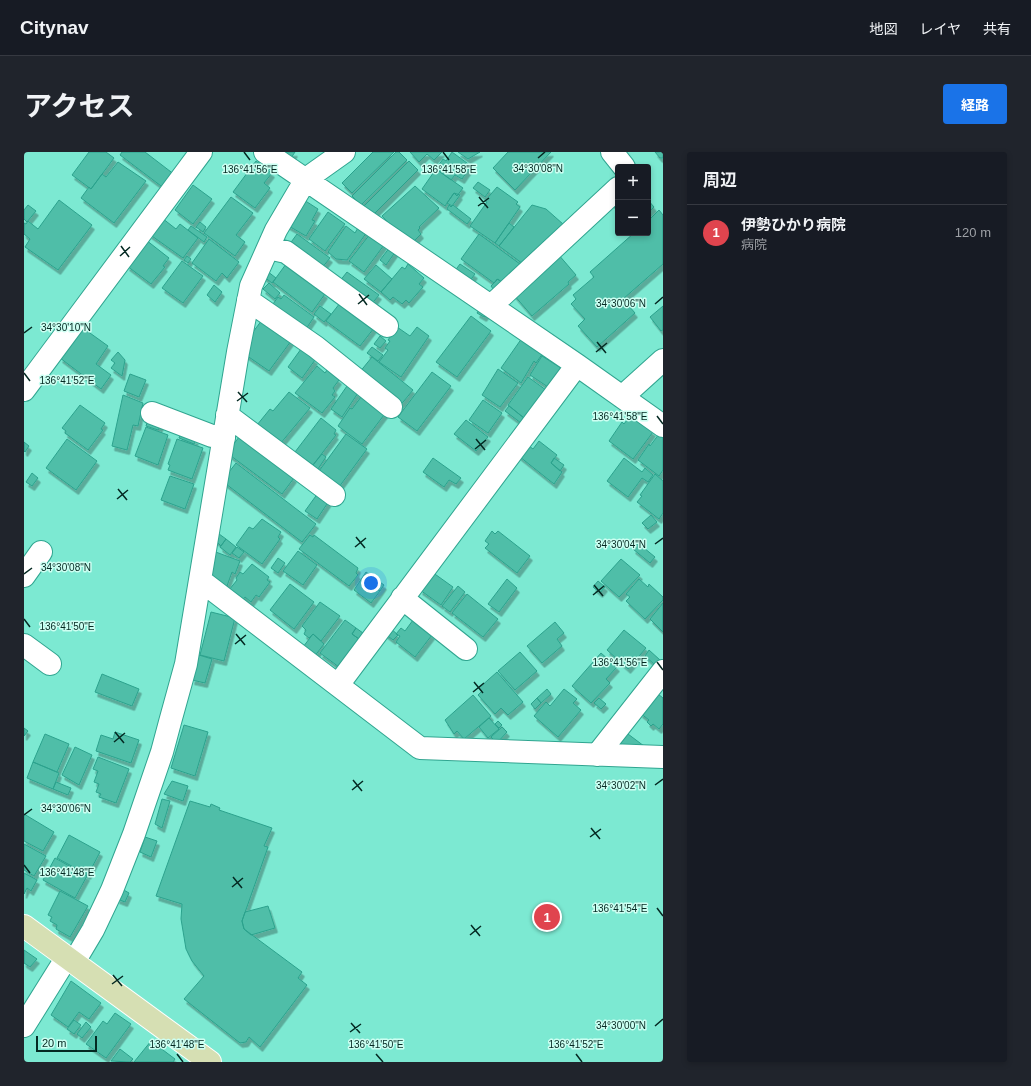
<!DOCTYPE html>
<html lang="ja">
<head>
<meta charset="utf-8">
<style>
  :root { --surface:#171b24; --page:#20242c; --text:#f1f3f6; --muted:#9ea1a6; --line:#363941; --accent:#1a73e8 }
  body { margin:0; font-family:Arial,"Noto Sans JP",sans-serif; background:var(--page); color:var(--text) }
  .controls { position:absolute; right:12px; top:12px; display:grid; overflow:hidden; border-radius:4px; box-shadow:0 2px 6px #0003 }
  .controls button { width:36px; height:36px; display:grid; place-items:center; padding:0; border:0; border-bottom:1px solid var(--line); background:var(--surface); color:var(--text); font:20px sans-serif }
  .scale { position:absolute; left:12px; bottom:10px; width:61px; box-sizing:border-box; padding-left:4px; border:2px solid #042922; border-top:0; font-size:11px; line-height:14px; white-space:nowrap; color:#042922; -webkit-text-stroke:3px #cdfff2; paint-order:stroke }
  .you { position:absolute; left:347px; top:431px; width:14px; height:14px; margin:-10px; border:3px solid #fff; border-radius:50%; background:#1a73e8; box-shadow:0 0 0 6px #1a73e833 }
  .badge { display:grid; place-items:center; width:26px; height:26px; border-radius:50%; background:var(--accent); color:#fff; font-size:13px; font-weight:700 }
  .pin { position:absolute; translate:-50% -50%; border:2px solid #fff; box-shadow:0 1px 4px #0006 }
  .list { margin:0; padding:0; list-style:none }
  h2 { display:flex; justify-content:space-between; align-items:center; height:52px; margin:0; padding:0 16px; font-size:17px }
  h2 small { font-size:13px; font-weight:400; color:var(--muted) }
  .list li { display:grid; grid-template-columns:26px 1fr auto; gap:12px; align-items:center; box-sizing:border-box; height:56px; padding:0 16px; border-top:1px solid var(--line) }
  .list b { display:block; font-size:15px; white-space:nowrap }
  .list p { margin:0; font-size:13px; white-space:nowrap; color:var(--muted) }
  .list em { font-size:13px; font-style:normal; color:var(--muted) }
  .map { position:relative; flex:none; width:639px; height:910px; overflow:hidden; border-radius:4px }
  header { display:flex; align-items:center; gap:24px; box-sizing:border-box; height:56px; padding:0 20px; background:var(--surface); border-bottom:1px solid var(--line) }
  header strong { font-size:19px }
  nav { display:flex; gap:22px; margin-inline-start:auto; font-size:14px }
  .intro { display:flex; align-items:center; justify-content:space-between; box-sizing:border-box; height:96px; padding:0 24px }
  h1 { margin:0; font-size:28px }
  .button { padding:10px 18px; border-radius:4px; background:var(--accent); color:#fff; font-size:14px; font-weight:700 }
  main { display:flex; gap:24px; padding:0 24px }
  aside { flex:1; background:var(--surface); border-radius:4px; box-shadow:0 2px 6px #0003 }
  .map>svg:first-child { display:block }
  .building { fill:#4fbea8; stroke:#2ca28d; filter:url(#shadow) }
  .lines { fill:none; stroke-linecap:round; stroke-linejoin:round }
  .minor-casing { stroke:#30a590; stroke-width:24 }
  .major-casing { stroke:#fff; stroke-width:24 }
  .minor { stroke:#fff; stroke-width:22 }
  .major { stroke:#d6dfb3; stroke-width:22 }
  .ticks { fill:none; stroke:#042922; stroke-width:1.5 }
  .ticks-label { font-size:10px; text-anchor:middle; fill:#042922; stroke:#cdfff2; stroke-width:3; stroke-linejoin:round; paint-order:stroke }
</style>
</head>
<body>
<header>
<strong>Citynav</strong>
<nav><a>地図</a><a>レイヤ</a><a>共有</a></nav>
</header>
<div class="intro"><h1>アクセス</h1><a class="button">経路</a></div>
<main>
<div class="map">
<svg width="639" height="910" viewBox="0 0 639 910">
  <defs>
    <filter id="shadow"><feDropShadow dx="2.5" dy="4.5" stdDeviation="0" flood-color="#0004"/></filter>
  </defs>
  <rect width="100%" height="100%" fill="#7ce9d2"/>
  <path class="building" d="M65 0H82L90 6 67 37 48 23Z
    M98 0H121L151 23 141 37 96 3Z
    M258 0H271L267 6Z
    M349 0H370L328 41 318 31Z
    M372 0H375L383 8 337 53 328 44Z
    M386 0H418L410 8 403 2 395 10Z
    M428 0 447 14 438 27 431 23 427 28 412 17 419 7 422 9Z
    M434 0H456L444 7Z
    M484 0H527L491 38 469 16Z
    M631 0H639V6H636Z
    M232 9 248 21 240 31 246 36 231 56 209 40Z
    M385 9 394 18 349 63 340 54Z
    M94 10 122 29 90 71 57 46 65 35 67 37 78 22 82 25Z
    M412 17 439 36 433 44 430 41 421 54 398 37Z
    M454 30 466 38 461 45 449 36Z
    M169 33 188 47 169 72 151 58Z
    M391 34 415 56 395 75 396 76 394 78 397 82 388 91 381 88 358 64Z
    M473 35 494 50 492 52 496 55 471 91 446 74 463 50 461 49Z
    M430 41 436 43 428 54 423 51Z
    M207 45 229 61 212 83 221 90 211 104 180 81Z
    M35 48 68 73 34 118 1 95 6 87 0 82V71L2 72 4 69 14 77Z
    M280 48 294 57 288 68 291 69 282 84 263 73Z
    M624 48 630 55 624 61Z
    M594 50V60L589 54Z
    M4 53 12 59 3 70 0 67V58Z
    M425 53 427 55 429 53 447 67 443 72 423 57Z
    M508 53 522 57 539 72 499 112 475 94Z
    M635 58 639 63V112L599 147 611 161 573 195 554 174 561 167 547 152 552 147 549 143 570 125 566 120 610 81H624V69Z
    M304 60 321 72 301 99 285 87Z
    M138 66 152 77 156 72 174 86 159 106 125 82Z
    M176 70 182 75 179 80 172 75Z
    M485 71 490 75 475 94 471 91Z
    M167 74 183 85 180 90 164 78Z
    M322 74 331 81 335 74 343 80 323 108 312 107 304 100Z
    M273 82 306 106 297 117 265 93Z
    M346 82 360 93 340 120 325 109Z
    M455 82 496 112 482 133 473 127 470 131 437 107Z
    M185 87 215 110 203 126 198 121 192 129 168 111Z
    M122 88 145 106 139 114 141 115 127 132 103 114Z
    M366 95 372 99 362 113 356 108Z
    M534 102 552 123 544 130 545 132 508 164 489 142Z
    M163 104 167 107 164 111 160 108Z
    M158 109 179 124 159 151 138 136Z
    M262 112 301 142 288 160 249 130Z
    M384 112 400 126 395 132 399 135 385 151 382 148 378 152 369 145 366 148 357 140 378 115 381 117Z
    M436 112 451 122 445 130 430 120Z
    M352 113 368 127 357 140 340 127Z
    M243 119 252 126 248 131 239 124Z
    M323 120 355 143 346 154 315 130Z
    M474 127 481 133 472 141 467 134Z
    M245 131 256 141 251 147 239 137Z
    M190 133 198 140 191 150 183 143Z
    M260 143 290 165 280 180 244 153 247 150 249 152 254 145 257 147Z
    M316 151 350 176 336 194 302 169Z
    M296 154 307 162 300 170 290 162Z
    M639 154V178L637 179 626 165Z
    M456 156 463 161 460 165 453 161Z
    M447 164 467 179 433 225 412 210Z
    M238 168 267 189 245 219 219 201 223 188Z
    M373 175 386 184 393 175 405 184 377 225 355 210 364 198 361 196 366 189 364 188Z
    M59 176 84 194 72 212 87 223 77 237 36 206Z
    M356 184 362 189 356 196 350 192Z
    M498 186 519 201 512 211 510 209 497 231 477 216Z
    M348 195 359 203 354 209 343 201Z
    M277 197 291 208 278 226 264 215Z
    M94 200 101 208 98 224 87 216 91 211 87 208Z
    M518 204 537 216 524 235 506 223Z
    M348 205 389 238 375 255 335 221Z
    M293 214 301 221 303 218 315 228 309 236 311 239 308 243 311 245 298 261 271 241Z
    M474 217 494 231 476 255 458 243Z
    M408 220 427 234 393 279 374 265Z
    M106 222 122 228 115 245 100 239Z
    M504 225 522 238 500 266 484 253Z
    M323 234 334 241 318 265 307 257Z
    M265 240 286 256 256 292 233 273 246 257 249 259Z
    M340 241 363 259 338 292 314 274 326 256 328 257Z
    M99 243 119 251 114 274 109 273 103 298 88 294Z
    M459 248 478 261 464 281 445 268Z
    M56 253 81 271 77 277 79 278 64 298 41 281 42 279 38 276Z
    M485 254 500 266 497 271 481 259Z
    M606 264 629 280 609 307 585 289 598 270 600 272Z
    M297 266 312 278 310 282 312 283 289 313 271 300Z
    M124 268 137 273 134 278 122 274Z
    M442 268 464 285 452 299 430 282Z
    M122 275 144 283 134 313 111 304Z
    M322 282 343 297 315 335 295 319Z
    M635 282 639 285V318L635 324 614 308 625 292 626 294Z
    M156 283 172 288 170 292 155 286Z
    M215 285 270 326 258 342 203 301Z
    M43 287 73 309 52 338 22 316Z
    M153 287 179 296 168 327 144 318 146 313 144 312Z
    M515 289 533 303 527 311 538 320 530 332 491 301 500 290 509 297Z
    M0 290 5 294 1 300 0 299Z
    M298 302 302 305 294 317 289 313Z
    M409 306 437 326 432 332 425 328 420 335 399 320Z
    M530 306 540 313 536 319 527 311Z
    M600 306 618 320 621 316 629 323 624 330 618 326 604 345 583 329Z
    M212 311 292 372 278 390 198 329Z
    M8 321 14 326 8 334 2 330Z
    M631 322 639 329V361L635 367 613 350 618 344 616 343Z
    M146 324 170 332 161 357 137 348Z
    M294 341 305 349 293 367 281 359Z
    M627 363 633 370 624 377 618 371Z
    M238 367 257 380 254 385 256 387 238 412 212 393 225 375 229 377Z
    M191 379 202 387 197 394 189 386Z
    M468 379 471 382 474 379 506 404 493 421 461 396 465 392 461 389Z
    M286 383 289 385 290 383 334 416 332 421 334 423 325 434 275 397Z
    M202 387 212 395 206 403 196 395Z
    M614 391 631 405 626 411 609 397Z
    M213 395 220 400 215 406 208 401Z
    M189 399 216 409 211 422 208 420 203 434 184 427Z
    M274 399 293 413 279 433 259 419Z
    M254 406 261 411 254 421 247 416Z
    M597 407 616 423 595 445 577 429Z
    M228 412 245 425 243 428 246 430 235 445 232 443 227 450 221 445 218 449 205 438 213 428 212 426 216 420 219 422Z
    M342 420 360 433 356 439 338 426Z
    M408 420 429 435 417 453 396 438Z
    M338 426 356 439 347 451 330 438Z
    M483 427 493 436 475 460 464 452Z
    M615 427 624 435 625 432 639 445V448L621 467 602 449 606 445 602 442Z
    M574 429 581 435 576 441 569 435Z
    M266 432 290 450 270 477 246 458Z
    M434 434 441 440 426 460 418 454Z
    M443 442 474 467 459 485 428 461Z
    M296 450 316 464 297 489 289 482 285 486 280 482 282 478 278 474Z
    M639 451V480L626 467Z
    M187 460 211 466 200 509 176 503Z
    M321 468 332 476 328 482 335 487 320 506 325 510 319 518 296 501Z
    M389 468 408 483 391 505 372 490 376 484 372 482 377 476 381 479Z
    M531 470 540 481 533 487 538 494 518 511 503 494Z
    M365 475 374 483 369 488 360 481Z
    M332 476 339 481 335 487 328 482Z
    M600 478 622 496 604 517 583 498Z
    M289 482 300 492 290 505 279 495Z
    M625 498 636 508 631 513 621 504Z
    M496 500 513 519 491 538 474 519Z
    M577 501 593 515 582 527 586 531 567 551 548 534Z
    M175 503 188 507 181 531 168 528Z
    M473 520 499 550 484 563 477 556 471 562 454 543 458 539 455 536Z
    M78 522 115 537 108 554 71 540Z
    M523 537 527 542 517 551 513 546Z
    M540 537 553 547 549 551 557 558 534 585 510 564 522 550 526 554Z
    M629 538 639 546V572L635 577 629 572 627 574 623 570 625 568 616 561Z
    M449 543 467 564 440 587 433 579 430 582 421 568Z
    M513 546 517 551 511 557 507 552Z
    M575 546 582 552 577 557 570 551Z
    M465 566 475 577 464 586 455 575Z
    M474 569 478 573 475 576 471 572Z
    M160 573 184 580 171 624 147 616Z
    M478 575 483 580 473 591 467 585Z
    M0 576 4 579 0 584Z
    M600 579 620 594 587 596Z
    M91 580 115 588 107 611 72 599 77 583 89 587Z
    M21 582 45 592 33 620 9 610Z
    M51 595 68 603 55 633 38 623Z
    M74 605 105 617 92 651 75 645 77 642 72 640 75 632 70 630 74 619 69 617Z
    M9 610 35 621 29 637 3 626Z
    M148 629 164 634 159 649 140 642Z
    M32 630 47 636 44 643 29 637Z
    M138 647 146 649 138 676 131 672Z
    M166 649 186 655 187 652 196 656 195 658 248 676 240 694 244 695 218 769 220 777 278 820 274 826 283 833 236 895 225 885 222 890 216 891 160 847 180 824 168 809 162 797 157 767 158 752 132 744Z
    M0 662 30 680 19 699 0 689Z
    M45 683 76 700 64 723 33 706Z
    M121 685 133 689 127 705 116 700Z
    M0 692 22 704 10 724 0 718Z
    M31 706 63 724 51 746 19 728Z
    M0 721 13 728 7 739 3 736 0 742Z
    M98 737 105 741 101 750 93 747Z
    M36 739 64 754 46 785 32 777 33 773 26 769 28 765 24 763Z
    M244 754 251 776 227 783 220 777 218 769 221 760Z
    M0 798 13 807 6 815 0 811Z
    M47 829 77 851 65 867 55 860 44 875 27 863Z
    M91 861 107 872 82 906 62 892 79 869 83 872Z
    M50 868 57 873 50 882 43 877Z
    M62 870 67 875 58 886 53 882Z
    M127 889 151 907 149 910H110Z
    M96 897 109 907 106 910 87 909Z"/>
  <g class="lines">
    <defs>
      <path id="minor" d="M241 0 553 213 639 274
        M588 0 600 15
        M244 96 262 100 363 174
        M224 148 292 195 367 255
        M467 154 594 36
        M0 238 177 0
        M598 245 639 208
        M128 261 188 284 200 286
        M203 263 310 343
        M0 424 17 400
        M176 428 396 596 639 605
        M378 446 442 497
        M0 493 26 512
        M314 533 553 213
        M573 603 639 519
        M50 810 69 778 88 738 110 682 138 600 146 570 162 512 214 200 227 134 252 78 282 27 320 0
        M0 874 43 805"/>
      <path id="major" d="M0 774 186 910"/>
    </defs>
    <use href="#minor" class="minor-casing"/>
    <use href="#major" class="major-casing"/>
    <use href="#minor" class="minor"/>
    <use href="#major" class="major"/>
  </g>
  <path class="ticks" d="M220 0 226 8M419 0 425 8M514 6 521 0M455 45 464 56M454 54 465 46M97 94 105 105M96 104 106 95M335 142 343 153M334 152 345 143M631 152 639 145M0 181 8 175M573 190 582 201M572 200 583 191M0 221 6 229M214 240 223 250M213 249 224 241M633 264 639 272M452 287 461 298M451 297 462 288M94 337 103 348M93 347 104 338M332 385 341 396M631 392 639 386M331 395 342 386M0 422 8 416M570 433 579 444M569 443 580 434M0 467 6 475M212 482 221 493M211 492 222 483M633 510 639 518M450 530 459 541M449 540 460 531M91 580 100 591M90 590 101 581M329 628 338 639M631 633 639 627M328 638 339 629M0 663 8 657M567 676 576 687M566 685 577 677M0 713 6 721M209 725 218 736M208 735 219 726M633 756 639 764M447 773 456 784M446 783 457 774M89 823 98 834M88 832 99 824M327 871 336 881M631 874 639 867M326 880 337 872M153 902 159 910M352 902 359 910M552 902 558 910"/>
  <g class="ticks-label">
    <text x="514" y="20">34°30'08"N</text>
    <text x="226" y="21">136°41'56"E</text>
    <text x="425" y="21">136°41'58"E</text>
    <text x="597" y="155">34°30'06"N</text>
    <text x="42" y="179">34°30'10"N</text>
    <text x="43" y="232">136°41'52"E</text>
    <text x="596" y="268">136°41'58"E</text>
    <text x="597" y="396">34°30'04"N</text>
    <text x="42" y="419">34°30'08"N</text>
    <text x="43" y="478">136°41'50"E</text>
    <text x="596" y="514">136°41'56"E</text>
    <text x="597" y="637">34°30'02"N</text>
    <text x="42" y="660">34°30'06"N</text>
    <text x="43" y="724">136°41'48"E</text>
    <text x="596" y="760">136°41'54"E</text>
    <text x="597" y="877">34°30'00"N</text>
    <text x="153" y="896">136°41'48"E</text>
    <text x="352" y="896">136°41'50"E</text>
    <text x="552" y="896">136°41'52"E</text>
  </g>
</svg>
<div class="controls">
<button>+</button>
<button>−</button>
</div>
<div class="scale">20 m</div>
<div class="you"></div>
<div class="pin badge" style="left:523px;top:765px;background:#e0444e">1</div>
</div>
<aside>
<h2>周辺<small></small></h2>
<ul class="list">
<li><span class="badge" style="background:#e0444e">1</span><div><b>伊勢ひかり病院</b><p>病院</p></div><em>120 m</em></li>
</ul>
</aside>
</main>
</body>
</html>
